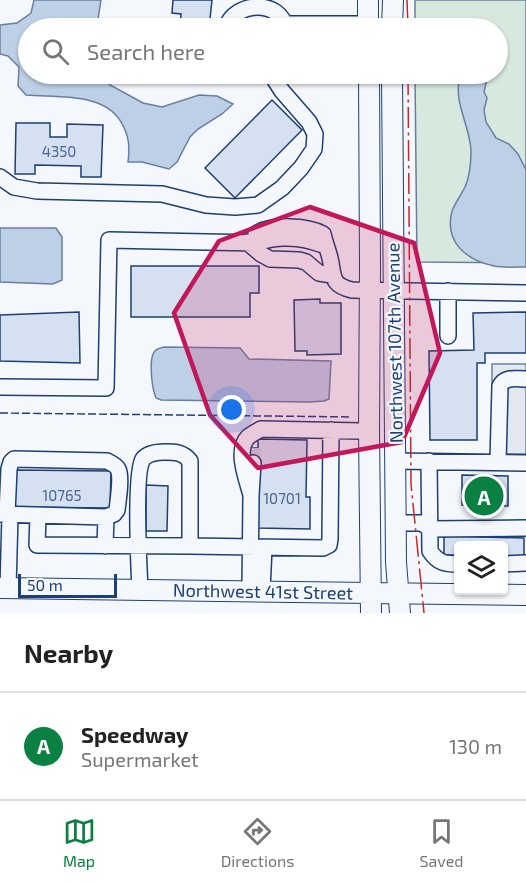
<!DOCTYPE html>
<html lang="en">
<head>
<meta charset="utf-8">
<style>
  :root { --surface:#fff; --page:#f2f2f2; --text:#222; --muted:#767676; --line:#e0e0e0; --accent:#0b8043 }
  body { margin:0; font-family:"Exo 2",sans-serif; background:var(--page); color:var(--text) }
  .controls { position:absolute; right:18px; bottom:18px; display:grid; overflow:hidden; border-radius:6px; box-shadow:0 2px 4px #0004 }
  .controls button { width:54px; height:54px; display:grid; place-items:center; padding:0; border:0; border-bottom:2px solid var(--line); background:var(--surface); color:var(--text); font:30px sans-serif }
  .scale { position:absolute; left:18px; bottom:15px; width:99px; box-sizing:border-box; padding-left:6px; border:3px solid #1d3f73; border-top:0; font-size:16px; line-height:21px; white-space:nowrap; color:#1d3f73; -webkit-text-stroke:4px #f4f7fb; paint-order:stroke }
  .you { position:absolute; left:232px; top:410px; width:21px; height:21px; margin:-15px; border:4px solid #fff; border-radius:50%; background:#1a73e8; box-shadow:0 0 0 9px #1a73e833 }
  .badge { display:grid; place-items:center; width:39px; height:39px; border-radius:50%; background:var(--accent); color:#fff; font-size:20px; font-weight:700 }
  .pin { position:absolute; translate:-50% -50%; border:3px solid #fff; box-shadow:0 2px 6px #0006 }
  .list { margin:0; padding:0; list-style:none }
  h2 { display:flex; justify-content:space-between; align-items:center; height:78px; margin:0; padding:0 24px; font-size:26px }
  h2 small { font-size:20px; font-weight:400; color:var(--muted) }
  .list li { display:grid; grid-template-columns:39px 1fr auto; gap:18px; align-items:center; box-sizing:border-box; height:108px; padding:0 24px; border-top:2px solid var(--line) }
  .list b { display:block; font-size:22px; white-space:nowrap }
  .list p { margin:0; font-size:20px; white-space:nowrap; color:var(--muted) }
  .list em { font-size:20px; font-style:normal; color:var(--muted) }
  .icon { flex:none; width:33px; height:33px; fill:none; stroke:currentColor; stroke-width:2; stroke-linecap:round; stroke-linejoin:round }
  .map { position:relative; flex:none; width:526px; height:613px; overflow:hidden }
  .search { position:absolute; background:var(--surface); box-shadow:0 2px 4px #0004; left:18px; right:18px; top:18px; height:66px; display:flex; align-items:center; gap:15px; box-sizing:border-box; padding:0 21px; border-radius:33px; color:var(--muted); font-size:22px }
  .sheet { height:186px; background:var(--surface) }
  nav { display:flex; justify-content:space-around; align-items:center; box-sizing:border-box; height:84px; border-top:2px solid var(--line); background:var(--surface); font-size:16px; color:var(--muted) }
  nav a { display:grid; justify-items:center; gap:3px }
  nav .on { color:var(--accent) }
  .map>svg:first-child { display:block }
  .green { fill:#d7e8df; stroke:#687fa3; stroke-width:1.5 }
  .parking { fill:#e3e8f0; stroke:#687fa3; stroke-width:1.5 }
  .water { fill:#bed0e5; stroke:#687fa3; stroke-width:1.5 }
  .building { fill:#d5e0f0; stroke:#1d3f73; stroke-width:1.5 }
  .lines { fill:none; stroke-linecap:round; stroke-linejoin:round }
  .minor-tunnel { stroke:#c9d2e0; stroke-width:15; stroke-dasharray:15 8; stroke-linecap:butt }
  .minor-casing { stroke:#1d3f73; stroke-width:18 }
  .major-casing { stroke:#1d3f73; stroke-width:22 }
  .minor { stroke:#f4f7fb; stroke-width:15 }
  .major { stroke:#f4f7fb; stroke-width:20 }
  .fence { stroke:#1d3f73; stroke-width:1.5; stroke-dasharray:8 3; stroke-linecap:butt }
  .power { stroke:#c62828; stroke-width:1.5; stroke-dasharray:21 4.5 3 4.5; stroke-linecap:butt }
  .marked { fill:#c2185b; fill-opacity:0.2; stroke:#c2185b; stroke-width:4.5; stroke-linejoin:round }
  .labels { text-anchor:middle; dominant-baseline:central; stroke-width:4.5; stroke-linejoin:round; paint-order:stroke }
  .number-label { font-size:15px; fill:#4b6792 }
  .street-label { font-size:18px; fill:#1d3f73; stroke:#f4f7fb }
</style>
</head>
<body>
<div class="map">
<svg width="526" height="613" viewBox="0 0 526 613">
  <rect width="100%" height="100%" fill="#f4f7fb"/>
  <path class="green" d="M415 0H526V263L417 262 415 74H498V28H415Z"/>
  <path class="parking" d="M492 364H526V454H492Z"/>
  <path class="water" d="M34 0H101L98 19 93 28H28V74H99L110 85 143 103 162 107 199 95 217 96 233 104 222 114 198 129 190 137 177 162 169 169 142 162H128C130 147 129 135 121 122 104 92 56 98 26 95L18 86 19 67 8 56 0 54V25L17 23 31 13Z
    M460 74H488L484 92 487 98 484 110 486 122 496 138 509 144 518 154 526 170V267C516 267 504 268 494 266 466 260 444 242 452 211 455 203 461 195 465 187 470 176 471 162 471 150 469 122 453 104 460 74Z
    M0 228H56L62 237V280L53 284 0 282Z
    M164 347 240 348 249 359 331 361 329 399 324 401 309 402 161 400 156 398C152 389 148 358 155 351 157 348 161 348 164 347Z"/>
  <path class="building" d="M173 0H212L209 28H180L181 14 172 13Z
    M272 100 302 130 235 198 205 168Z
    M16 123H50V137H67V124L103 125 101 177H81V166L35 165V174H15Z
    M131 266H259V293H250V317H131Z
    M320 299V303H341V354L307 355V351H295L294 300Z
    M79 312 80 363 0 361V315Z
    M526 312V353H485V363H477V440H430L429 351 474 350 473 313Z
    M258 439 307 440 306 497H310V529L257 528 248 448H258Z
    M15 470 111 471 110 508 14 507Z
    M462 475 508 476V506L462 505Z
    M146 485 168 486 167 531H146Z
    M444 536 524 538V556H504V546H458V555H444Z"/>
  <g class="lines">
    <path class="minor-tunnel" d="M253 448V463"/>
    <defs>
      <path id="minor" d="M285 24H368L382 28
        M226 28C235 0 282 0 285 28
        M0 177 14 187 37 191 162 194 206 205 235 207 258 205 282 188 301 168 314 149 315 134 309 122 282 91 271 74
        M256 234C271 224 307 225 323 234 325 243 328 250 330 258 334 275 330 285 352 290L526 293
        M247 242 261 254 270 259 299 260 306 262 319 273 332 275
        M448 336V291
        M0 387 106 388 109 240 260 243C270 237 294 237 306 240 313 241 317 244 325 245
        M395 461 526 463
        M429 461 430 551C438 563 445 564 458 564
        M498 462 500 386C505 376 516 379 526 379
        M251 495C247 480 235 450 248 437 252 434 257 431 261 429L361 431 369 430
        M0 514 106 517
        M7 514 9 469 11 462 14 459 107 461C111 463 116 465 118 469 122 477 118 501 117 510L114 514 106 517 105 546
        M38 516 37 545 190 546 323 548 329 545 330 539 331 430
        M396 523H422L430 529 526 528
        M504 564 526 563
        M8 588 10 515
        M140 590C139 569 134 472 143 459 148 453 157 452 165 452 175 452 183 452 190 461V546
        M250 591 251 495 253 463
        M262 591 264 547"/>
      <path id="major" d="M368 0V28
        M392 28 393 0
        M369 74 370 265 369 430 371 613
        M392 74 396 562 400 613
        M0 588 526 595"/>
    </defs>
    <use href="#minor" class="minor-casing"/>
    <use href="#major" class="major-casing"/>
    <use href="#minor" class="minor"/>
    <use href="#major" class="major"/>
    <path class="fence" d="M0 413 352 417"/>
    <path class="power" d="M407 0 408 28
      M408 74 411 484 424 613"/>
  </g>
  <path class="marked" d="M310 207 414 243 440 353 402 442 258 468 210 415 174 313 219 241Z"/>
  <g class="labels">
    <g class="number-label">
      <text x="59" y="151">4350</text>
      <text x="62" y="495">10765</text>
      <text x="282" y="498">10701</text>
    </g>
    <g class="street-label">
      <text transform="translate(394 343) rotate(-91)">Northwest 107th Avenue</text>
      <text transform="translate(263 591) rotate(1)">Northwest 41st Street</text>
    </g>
  </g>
</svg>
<div class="controls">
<button><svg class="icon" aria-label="layers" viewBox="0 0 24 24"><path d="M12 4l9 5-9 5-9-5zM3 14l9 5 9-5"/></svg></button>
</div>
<div class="scale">50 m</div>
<div class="you"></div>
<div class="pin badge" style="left:484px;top:496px">A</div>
<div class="search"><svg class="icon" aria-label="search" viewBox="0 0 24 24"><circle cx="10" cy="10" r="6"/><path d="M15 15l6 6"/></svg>Search here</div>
</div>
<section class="sheet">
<h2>Nearby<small></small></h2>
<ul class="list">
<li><span class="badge">A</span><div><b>Speedway</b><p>Supermarket</p></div><em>130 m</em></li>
</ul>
</section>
<nav>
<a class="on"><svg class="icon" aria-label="map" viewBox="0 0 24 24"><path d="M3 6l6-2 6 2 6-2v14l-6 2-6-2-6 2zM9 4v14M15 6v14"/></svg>Map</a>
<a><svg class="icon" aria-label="directions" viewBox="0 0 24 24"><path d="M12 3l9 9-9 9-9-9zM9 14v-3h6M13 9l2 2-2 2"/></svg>Directions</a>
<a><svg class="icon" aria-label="saved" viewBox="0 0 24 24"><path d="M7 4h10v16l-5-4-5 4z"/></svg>Saved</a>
</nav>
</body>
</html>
